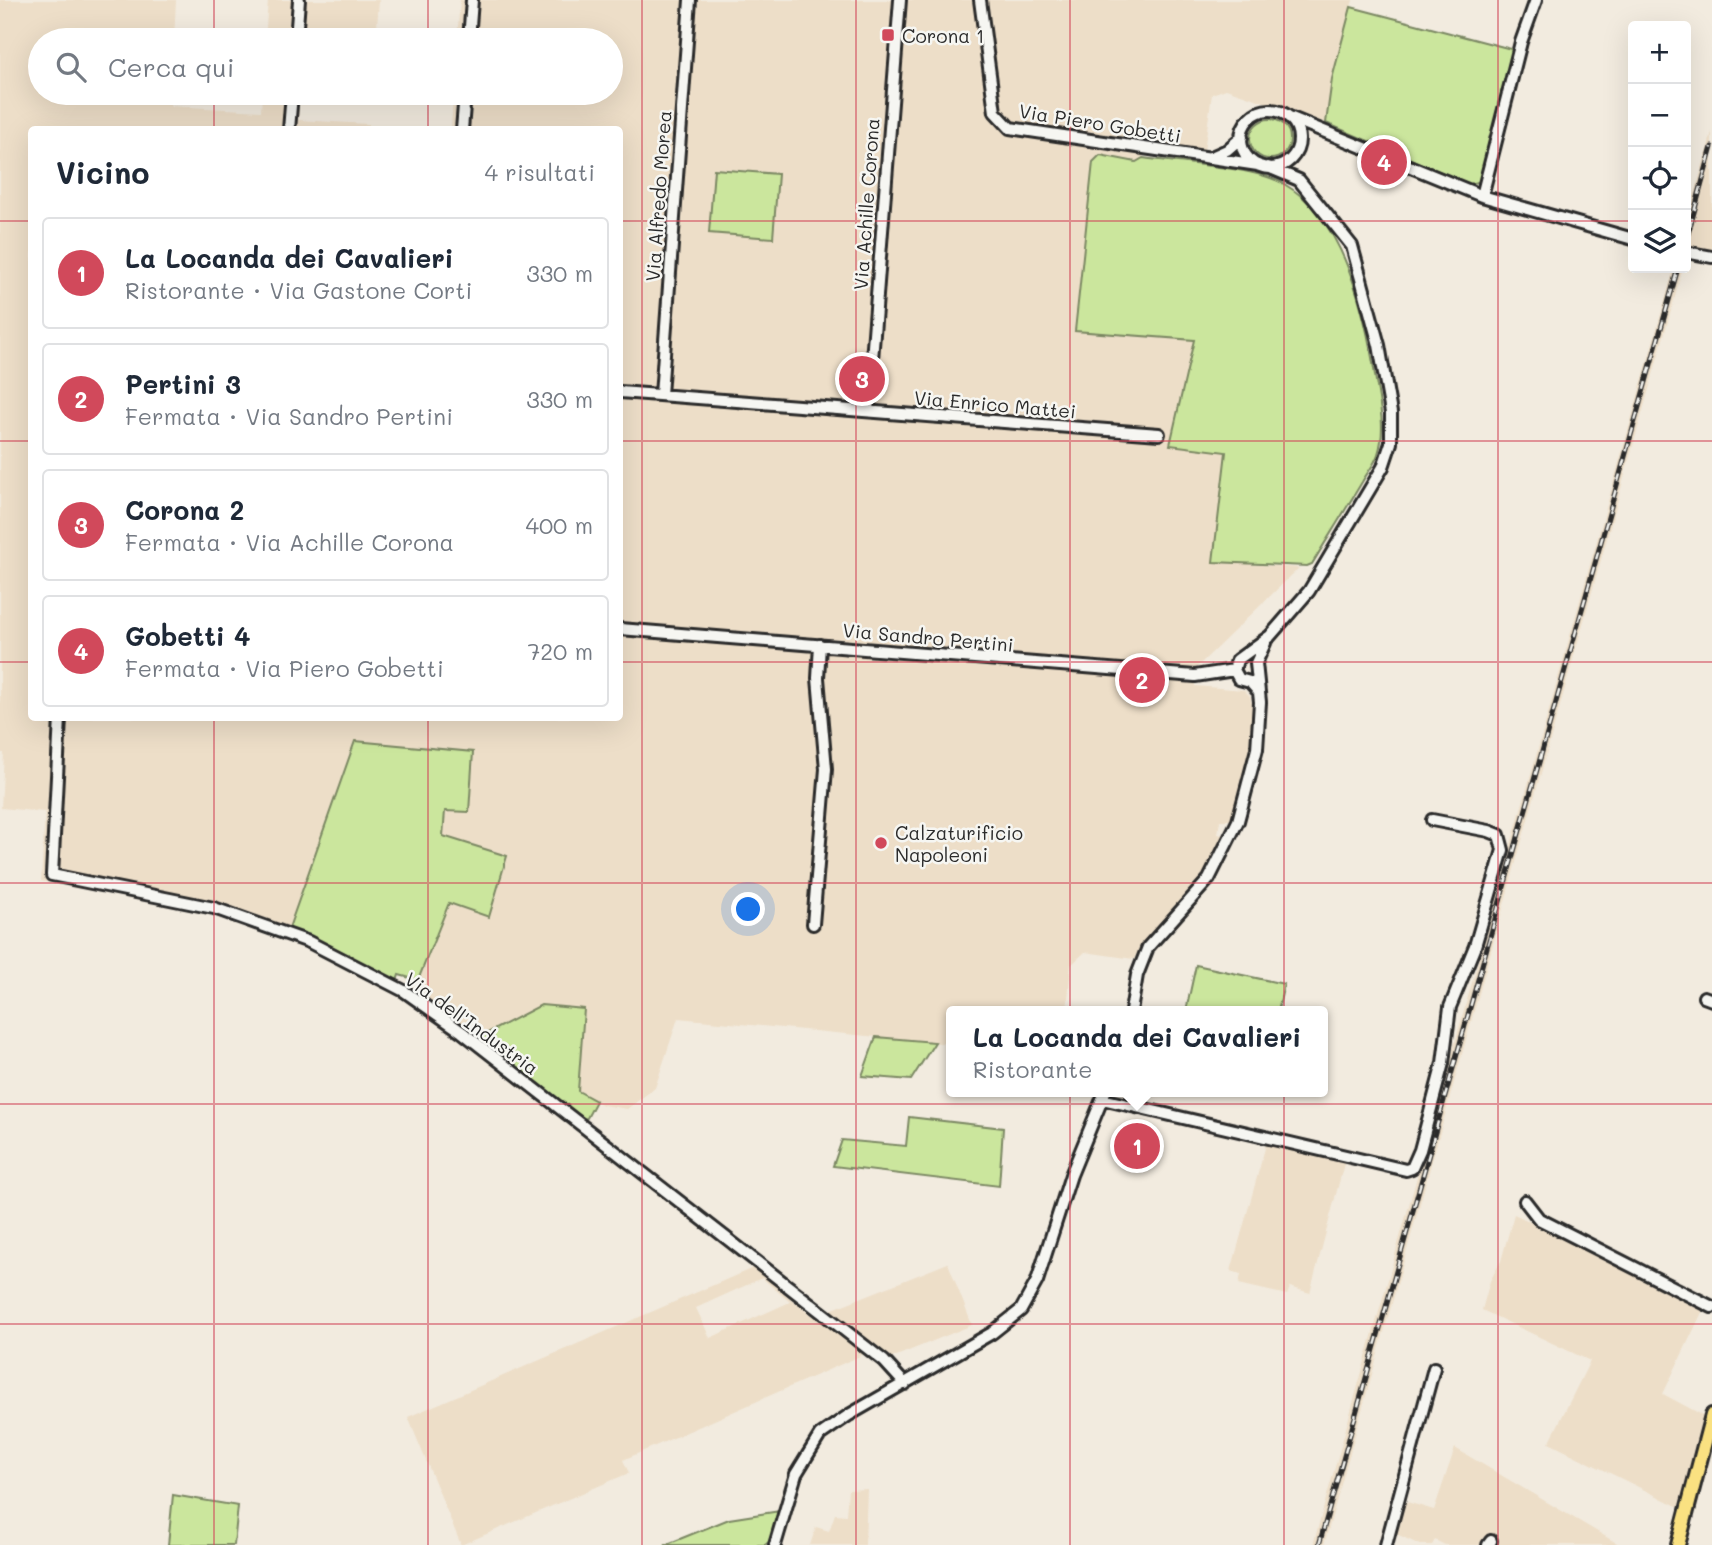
<!DOCTYPE html>
<html lang="it">
<head>
<meta charset="utf-8">
<style>
  :root { --surface:#fff; --page:#f2f2f3; --text:#1f2937; --muted:#747a83; --line:#e0e1e3; --accent:#d1495b }
  body { margin:0; font-family:Mali,sans-serif; background:var(--page); color:var(--text) }
  .controls { position:absolute; right:21px; top:21px; display:grid; overflow:hidden; border-radius:7px; box-shadow:0 7px 28px #0002 }
  .controls button { width:63px; height:63px; display:grid; place-items:center; padding:0; border:0; border-bottom:2px solid var(--line); background:var(--surface); color:var(--text); font:35px sans-serif }
  .you { position:absolute; left:749px; top:910px; width:24px; height:24px; margin:-18px; border:5px solid #fff; border-radius:50%; background:#1a73e8; box-shadow:0 0 0 10px #1a73e833 }
  .badge { display:grid; place-items:center; width:46px; height:46px; border-radius:50%; background:var(--accent); color:#fff; font-size:23px; font-weight:700 }
  .pin { position:absolute; translate:-50% -50%; border:4px solid #fff; box-shadow:0 2px 7px #0006 }
  .popup { position:absolute; left:946px; top:1006px; width:382px; height:91px; box-sizing:border-box; display:grid; place-content:center; border-radius:7px; background:var(--surface); filter:drop-shadow(0 2px 5px #0005); font-size:23px; white-space:nowrap; color:var(--muted) }
  .popup b { font-size:26px; color:var(--text) }
  .popup::after { content:''; position:absolute; left:50%; top:100%; margin-left:-14px; border:14px solid transparent; border-top-color:var(--surface) }
  .list { margin:0; padding:0; list-style:none }
  h2 { display:flex; justify-content:space-between; align-items:center; height:91px; margin:0; padding:0 28px; font-size:30px }
  h2 small { font-size:23px; font-weight:400; color:var(--muted) }
  .list li { display:grid; grid-template-columns:46px 1fr auto; gap:21px; align-items:center; box-sizing:border-box; height:112px; margin:0 14px 14px; padding:0 14px; border:2px solid var(--line); border-radius:7px }
  .list b { display:block; font-size:26px; white-space:nowrap }
  .list p { margin:0; font-size:23px; white-space:nowrap; color:var(--muted) }
  .list em { font-size:23px; font-style:normal; color:var(--muted) }
  .icon { flex:none; width:38px; height:38px; fill:none; stroke:currentColor; stroke-width:2; stroke-linecap:round; stroke-linejoin:round }
  .map { position:relative; flex:none; width:1712px; height:1545px; overflow:hidden }
  .search { position:absolute; background:var(--surface); box-shadow:0 7px 28px #0002; left:28px; top:28px; width:595px; height:77px; display:flex; align-items:center; gap:18px; box-sizing:border-box; padding:0 24px; border-radius:38px; color:var(--muted); font-size:26px }
  .panel { position:absolute; background:var(--surface); box-shadow:0 7px 28px #0002; left:28px; top:126px; width:595px; height:595px; border-radius:7px }
  .map>svg:first-child { display:block }
  .built { fill:#eddec8; fill-rule:evenodd }
  .green { fill:#cbe69d; stroke:#7b8864; stroke-width:2 }
  .lines { fill:none; stroke-linecap:round; stroke-linejoin:round }
  .minor-casing { stroke:#2b2b2b; stroke-width:16 }
  .major-casing { stroke:#2b2b2b; stroke-width:18 }
  .minor { stroke:#f6f6f2; stroke-width:10 }
  .major { stroke:#fae181; stroke-width:12 }
  .rail-casing { stroke:#2b2b2b; stroke-width:5 }
  .rail { stroke:#f6f6f2; stroke-width:2.5; stroke-dasharray:8; stroke-linecap:butt }
  .grid { fill:none; stroke:#d1495b; stroke-width:2; stroke-opacity:0.55 }
  .poi-dot { fill:#d1495b; stroke:#f6f6f2; stroke-width:2.5 }
  .labels { text-anchor:middle; dominant-baseline:central; stroke-width:5; stroke-linejoin:round; paint-order:stroke }
  .poi-label { font-size:19px; fill:#2b2b2b; stroke:#f6f6f2; text-anchor:start }
  .street-label { font-size:19px; fill:#2b2b2b; stroke:#f6f6f2 }
</style>
</head>
<body>
<div class="map">
<svg width="1712" height="1545" viewBox="0 0 1712 1545">
  <rect width="100%" height="100%" fill="#f2ebdf"/>
  <filter id="ink" filterUnits="userSpaceOnUse"><feTurbulence type="fractalNoise" baseFrequency=".0143" numOctaves="2"/><feDisplacementMap in="SourceGraphic" scale="14" xChannelSelector="R" yChannelSelector="G"/><feConvolveMatrix kernelMatrix="1 2 1 2 8 2 1 2 1" color-interpolation-filters="sRGB"/></filter>
  <g filter="url(#ink)">
    <path class="built" d="M0 0H176L174 40H40V93H170V106L261 111 262 93H300L298 120 369 124V130H32V718H620V130L451 129 453 93H611V40H457L460 0H1353L1332 79 1326 123 1226 89 1212 94 1204 151 1145 143 1143 158 1136 162 1101 155 1195 340 1170 444 1226 452 1213 561 1299 568 1197 667 1195 686 1244 690 1250 696 1254 712 1251 751 1232 820H1220L1218 834 1227 836 1207 872 1142 944 1134 959 1085 952 1071 965 1067 1011H951V1044L678 1018 655 1088 627 1109 603 1105 478 1038 413 993 449 902 507 856 443 837 444 811H469L355 741 285 939 215 914 174 904 41 881 45 812 1 808 4 753H0Z
      M268 0H379L376 40H265Z
      M1712 132V250L1686 245V225Z
      M1674 268H1683L1324 1545H1313Z
      M1267 1141 1345 1160 1310 1293 1290 1287 1287 1295 1239 1284 1241 1274 1231 1271Z
      M1514 1214 1533 1223 1539 1219 1706 1304 1663 1394 1706 1417 1681 1508 1549 1443 1590 1361 1482 1310 1490 1281 1501 1261Z
      M948 1263 972 1325 889 1359 876 1349 623 1460 629 1473 461 1545 408 1417 753 1268 813 1317ZM762 1278 790 1302 710 1338 696 1308Z
      M1455 1448 1477 1461 1620 1545H1498L1491 1541 1488 1545H1445L1435 1540 1432 1545H1420L1388 1530 1397 1499 1434 1510Z
      M867 1489 865 1545H810L816 1527 829 1531 835 1514 846 1515 848 1490Z"/>
    <path class="green" d="M1351 7 1515 50 1482 181 1470 184 1462 181 1326 123 1332 79Z
      M1250 139a20 20 0 1 1 40 0a20 20 0 1 1-40 0Z
      M1100 155 1136 162 1143 158C1179 163 1255 167 1284 184 1346 219 1366 317 1376 381 1380 405 1386 430 1378 454 1375 464 1367 473 1362 482 1346 509 1329 536 1312 564L1307 566 1213 562 1226 452 1170 445 1194 340 1075 331 1093 162Z
      M714 169 778 174 773 238 709 233Z
      M355 741 473 752 469 812 445 811 443 836 507 856 489 917 449 903 418 980 399 975 397 981 289 928Z
      M1196 965 1284 984 1278 1011H1186Z
      M541 1005 584 1009 578 1091 596 1101 587 1118 583 1119 478 1038Z
      M876 1037 935 1042 911 1080 862 1076Z
      M909 1117 1003 1128 999 1186 833 1166 842 1140 906 1146Z
      M173 1495 238 1506 234 1545H168Z
      M780 1511 770 1541 765 1545H665L729 1519Z"/>
    <g class="lines">
      <defs>
        <path id="minor" d="M980 0 995 112 1010 128 1258 165
          M296 40 299 0
          M469 40 472 0
          M1241 139a29 29 0 1 1 58 0a29 29 0 1 1-58 0Z
          M1289 117 1482 196 1633 239
          M289 130 292 93
          M462 130 465 93
          M1209 158 1227 150 1242 137
          M1482 196 1521 42 1536 0
          M1686 252 1712 257
          M620 392 1159 434
          M661 395 690 0
          M868 411 900 0
          M620 629 1195 676 1234 670
          M1234 670 1237 660 1270 636 1309 591 1383 467 1391 443V413L1379 345 1352 246 1299 180 1268 167
          M1234 670 1239 679 1250 682 1257 690
          M60 718 52 875 214 908 309 942 404 991 462 1032 884 1361 905 1384
          M813 924 826 769 818 678 820 645
          M1704 997 1712 1000
          M1131 1011 1137 975 1148 947 1209 879 1238 821 1257 749 1260 702 1256 663 1265 643
          M1102 1099 1406 1170 1412 1168 1420 1150 1443 1063 1450 1007 1475 946 1503 850 1499 835 1489 831 1432 820
          M1525 1201 1539 1219 1712 1307
          M775 1545 796 1474 820 1435 849 1415 992 1333 1021 1310 1037 1281 1071 1175 1105 1092
          M1386 1545 1434 1368
          M1488 1545 1491 1541"/>
        <path id="major" d="M1678 1545 1712 1415"/>
      </defs>
      <use href="#minor" class="minor-casing"/>
      <use href="#major" class="major-casing"/>
      <use href="#minor" class="minor"/>
      <use href="#major" class="major"/>
      <defs>
        <path id="rail" d="M1686 241 1712 147
          M1319 1545 1678 268"/>
      </defs>
      <use href="#rail" class="rail-casing"/>
      <use href="#rail" class="rail"/>
    </g>
  </g>
  <path class="grid" d="M214 0V40M428 0V40M642 0V1545M856 0V1545M1070 0V1545M1284 0V1545M1498 0V1545M214 93V130M428 93V130M0 221H32M620 221H1633M1686 221H1712M0 441H32M620 441H1712M0 662H32M620 662H1712M214 718V1545M428 718V1545M0 883H1712M0 1104H1712M0 1324H1712"/>
  <g class="poi-dot">
    <rect x="881" y="28" width="14" height="14" rx="3.5"/>
    <circle cx="881" cy="843" r="7"/>
  </g>
  <g class="labels">
    <g class="poi-label">
      <text x="902" y="35">Corona 1</text>
      <text x="895" y="832">Calzaturificio<tspan x="895" dy="22">Napoleoni</tspan></text>
    </g>
    <g class="street-label">
      <text transform="translate(1100 123) rotate(9)">Via Piero Gobetti</text>
      <text transform="translate(658 196) rotate(-86)">Via Alfredo Morea</text>
      <text transform="translate(866 204) rotate(-86)">Via Achille Corona</text>
      <text transform="translate(995 404) rotate(5)">Via Enrico Mattei</text>
      <text transform="translate(928 637) rotate(5)">Via Sandro Pertini</text>
      <text transform="translate(472 1023) rotate(36)">Via dell'Industria</text>
    </g>
  </g>
</svg>
<div class="controls">
<button>+</button>
<button>−</button>
<button><svg class="icon" aria-label="locate" viewBox="0 0 24 24"><circle cx="12" cy="12" r="6"/><path d="M12 2v4M12 18v4M2 12h4M18 12h4"/></svg></button>
<button><svg class="icon" aria-label="layers" viewBox="0 0 24 24"><path d="M12 4l9 5-9 5-9-5zM3 14l9 5 9-5"/></svg></button>
</div>
<div class="you"></div>
<div class="pin badge" style="left:1137px;top:1146px">1</div>
<div class="popup"><b>La Locanda dei Cavalieri</b>Ristorante</div>
<div class="pin badge" style="left:1142px;top:680px">2</div>
<div class="pin badge" style="left:862px;top:379px">3</div>
<div class="pin badge" style="left:1384px;top:162px">4</div>
<div class="search"><svg class="icon" aria-label="search" viewBox="0 0 24 24"><circle cx="10" cy="10" r="6"/><path d="M15 15l6 6"/></svg>Cerca qui</div>
<section class="panel">
<h2>Vicino<small>4 risultati</small></h2>
<ul class="list">
<li><span class="badge">1</span><div><b>La Locanda dei Cavalieri</b><p>Ristorante · Via Gastone Corti</p></div><em>330 m</em></li>
<li><span class="badge">2</span><div><b>Pertini 3</b><p>Fermata · Via Sandro Pertini</p></div><em>330 m</em></li>
<li><span class="badge">3</span><div><b>Corona 2</b><p>Fermata · Via Achille Corona</p></div><em>400 m</em></li>
<li><span class="badge">4</span><div><b>Gobetti 4</b><p>Fermata · Via Piero Gobetti</p></div><em>720 m</em></li>
</ul>
</section>
</div>
</body>
</html>
